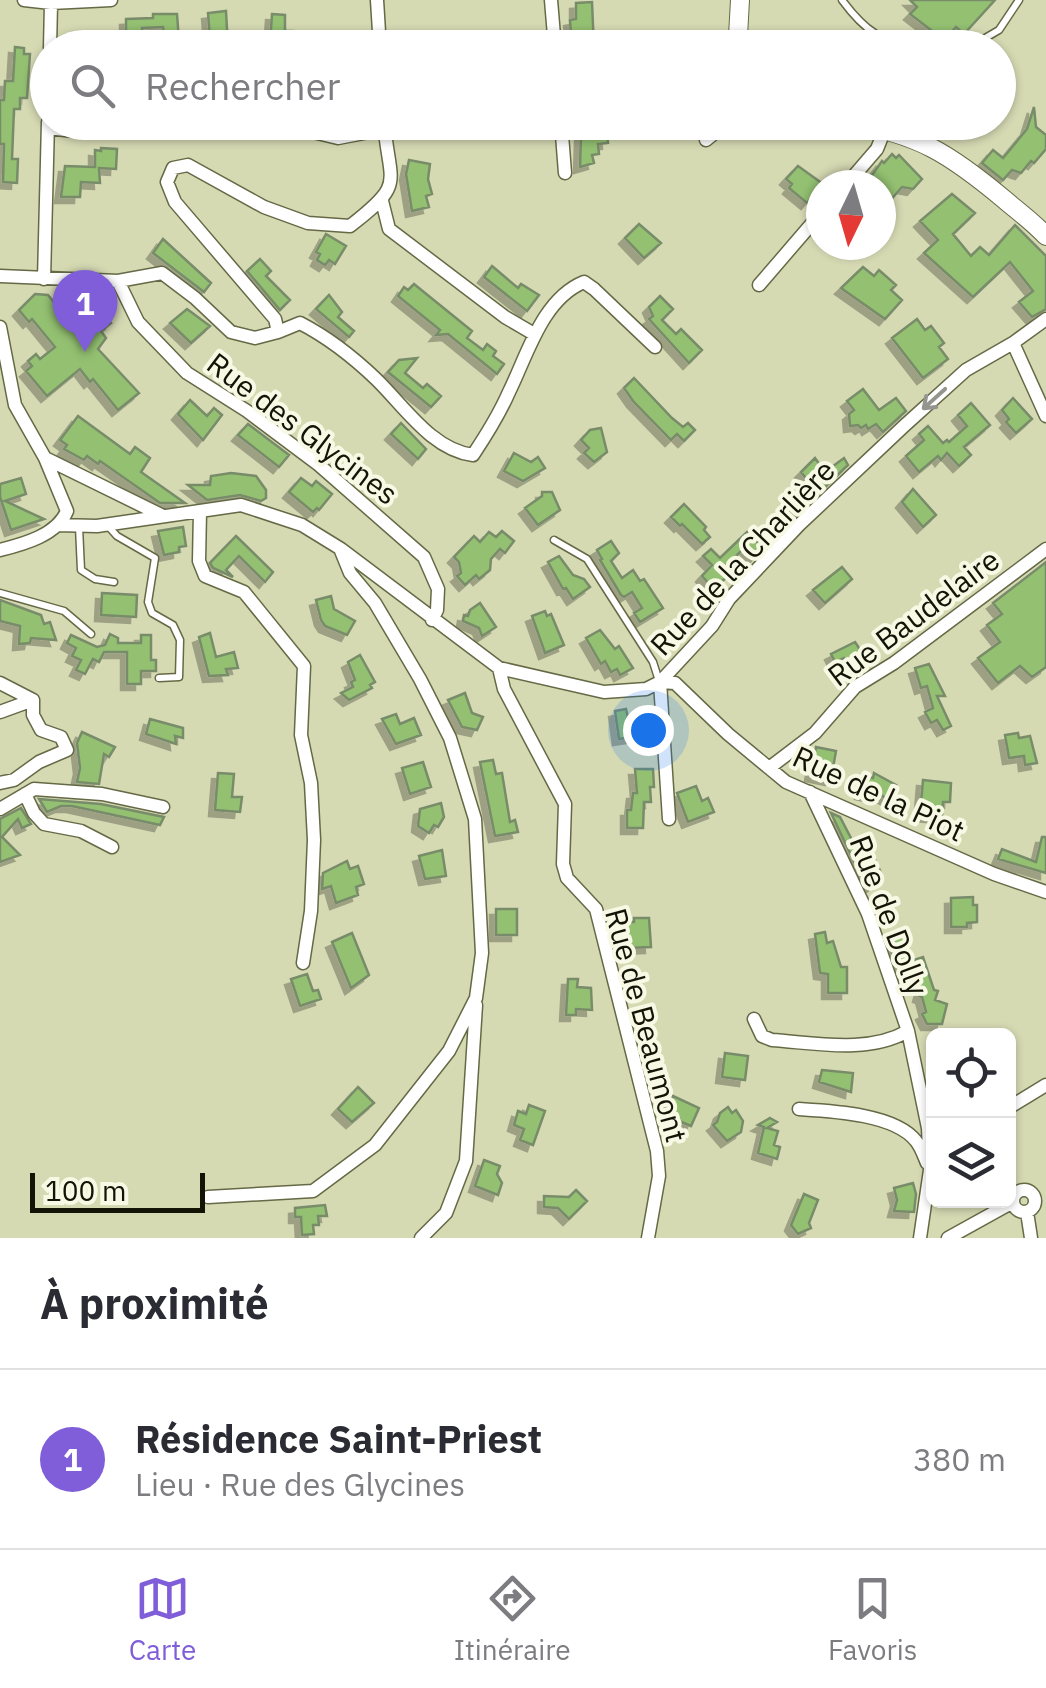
<!DOCTYPE html>
<html lang="fr">
<head>
<meta charset="utf-8">
<style>
  :root { --surface:#fff; --page:#f2f2f3; --text:#2b2b33; --muted:#7c7c81; --line:#e1e1e2; --accent:#805ed9 }
  body { margin:0; font-family:"IBM Plex Sans",sans-serif; background:var(--page); color:var(--text) }
  .controls { position:absolute; right:30px; bottom:30px; display:grid; overflow:hidden; border-radius:15px; box-shadow:0 2px 8px #0004 }
  .controls button { width:90px; height:90px; display:grid; place-items:center; padding:0; border:0; border-bottom:2px solid var(--line); background:var(--surface); color:var(--text); font:50px sans-serif }
  .compass { position:absolute; left:806px; top:170px; width:90px; height:90px; border-radius:50%; background:var(--surface); box-shadow:0 2px 8px #0004; rotate:185deg }
  .scale { position:absolute; left:30px; bottom:25px; width:175px; box-sizing:border-box; padding-left:10px; border:5px solid #131406; border-top:0; font-size:28px; line-height:35px; white-space:nowrap; color:#131406; -webkit-text-stroke:8px #f7f9e5; paint-order:stroke }
  .you { position:absolute; left:648px; top:730px; width:35px; height:35px; margin:-25px; border:8px solid #fff; border-radius:50%; background:#1a73e8; box-shadow:0 0 0 15px #1a73e833 }
  .badge { display:grid; place-items:center; width:65px; height:65px; border-radius:50%; background:var(--accent); color:#fff; font-size:32px; font-weight:700 }
  .pin { position:absolute; translate:-50% -82px; filter:drop-shadow(0 2px 5px #0008) }
  .pin::after { content:''; position:absolute; top:52px; width:35px; height:30px; background:inherit; clip-path:polygon(0 0,100% 0,50% 100%) }
  .list { margin:0; padding:0; list-style:none }
  h2 { display:flex; justify-content:space-between; align-items:center; height:130px; margin:0; padding:0 40px; font-size:42px }
  h2 small { font-size:32px; font-weight:400; color:var(--muted) }
  .list li { display:grid; grid-template-columns:65px 1fr auto; gap:30px; align-items:center; box-sizing:border-box; height:180px; padding:0 40px; border-top:2px solid var(--line) }
  .list b { display:block; font-size:38px; white-space:nowrap }
  .list p { margin:0; font-size:32px; white-space:nowrap; color:var(--muted) }
  .list em { font-size:32px; font-style:normal; color:var(--muted) }
  .icon { flex:none; width:55px; height:55px; fill:none; stroke:currentColor; stroke-width:2; stroke-linecap:round; stroke-linejoin:round }
  .map { position:relative; flex:none; width:1046px; height:1238px; overflow:hidden }
  .search { position:absolute; background:var(--surface); box-shadow:0 2px 8px #0004; left:30px; right:30px; top:30px; height:110px; display:flex; align-items:center; gap:25px; box-sizing:border-box; padding:0 35px; border-radius:55px; color:var(--muted); font-size:38px }
  .sheet { height:310px; background:var(--surface) }
  nav { display:flex; justify-content:space-around; align-items:center; box-sizing:border-box; height:140px; border-top:2px solid var(--line); background:var(--surface); font-size:28px; color:var(--muted) }
  nav a { display:grid; justify-items:center; gap:5px }
  nav .on { color:var(--accent) }
  .map>svg:first-child { display:block }
  .building { fill:#93c071; stroke:#798c6b; stroke-width:2.5; filter:url(#shadow) }
  .lines { fill:none; stroke-linecap:round; stroke-linejoin:round }
  .service-casing { stroke:#656945; stroke-width:9 }
  .minor-casing { stroke:#656945; stroke-width:15 }
  .tertiary-casing { stroke:#656945; stroke-width:20 }
  .service { stroke:#fff; stroke-width:6 }
  .minor { stroke:#fff; stroke-width:12 }
  .tertiary { stroke:#fff; stroke-width:18 }
  .oneway { stroke:#95958f }
  .labels { text-anchor:middle; dominant-baseline:central; stroke-width:8; stroke-linejoin:round; paint-order:stroke }
  .street-label { font-size:30px; fill:#131406; stroke:#f7f9e5 }
</style>
</head>
<body>
<div class="map">
<svg width="1046" height="1238" viewBox="0 0 1046 1238">
  <defs>
    <filter id="shadow"><feDropShadow dx="-6" dy="6" stdDeviation="0" flood-color="#0004"/></filter>
  </defs>
  <rect width="100%" height="100%" fill="#d6dab3"/>
  <path class="building" d="M910 0H995L964 34 956 27 949 35 945 32 940 37 910 14 917 7Z
    M592 2 594 48H572L570 20 576 19V3Z
    M226 11 227 29 231 46 220 37 210 38 208 13Z
    M153 14H177L179 40 165 41 163 27 142 28V41L126 42V19L153 18Z
    M272 14 285 15V31H293V45L270 44Z
    M15 47 24 48V54H30L27 98H20V109H14L12 159H18L17 183 3 182 4 144H0V100H4L5 81H13Z
    M1034 107 1036 127 1046 135V149L1034 163 1031 161 1021 173 1012 170 1003 180 982 163 993 150 1003 158 1027 129Z
    M606 123 608 143 598 144 599 154 592 155 594 163 580 167 581 135 587 134 586 125Z
    M101 148 117 149 116 169 99 168 100 183 81 182 80 197H61L65 166 95 167V150L101 151Z
    M892 154 896 158 899 155 922 179 913 189 902 187 881 211V185H865L882 161 884 163Z
    M409 160 430 164 428 179 432 194 426 196 429 207 412 211 406 174Z
    M798 166 823 184 807 203 789 188 792 184 786 179Z
    M952 194 975 213 953 234 971 256 980 247 989 255 1015 225 1046 256V309L1032 317 1019 302 1033 291 1010 262 973 297 924 253 938 240 920 221Z
    M639 224 661 243 644 258 625 238Z
    M326 234 346 246 335 264 329 260 325 265 317 260 320 254 316 252Z
    M163 239 211 283 204 292 153 253Z
    M260 259 271 271 266 276 290 300 280 310 247 271Z
    M492 266 518 288 521 284 539 295 527 311 484 277Z
    M863 267 874 276 879 270 896 285 891 290 902 300 885 319 841 288Z
    M414 284 472 331 467 338 483 350 487 344 496 351 493 356 504 364 497 374 448 334 436 335 440 330 398 296 404 287 408 290Z
    M35 294 48 295 66 317H76L94 302 111 323 101 331 106 338 98 349 139 393 118 410 93 379 90 382 80 369 47 396 26 371 32 366 28 361 36 354 40 359 55 347 32 319 29 322 19 310Z
    M329 295 342 312 338 317 354 331 349 337 316 309Z
    M660 296 673 309 662 320 676 334 681 329 702 350 689 363 649 319 653 316 649 307Z
    M187 309 210 326 191 343 170 323Z
    M917 319 925 330 931 326 944 343 939 347 948 359 923 378 892 338Z
    M417 358 405 373 423 388 427 384 441 396 431 407 388 372 399 360Z
    M634 378 672 418 683 427 688 423 695 430 684 441 677 434 671 440 633 401 624 388Z
    M863 389 879 410 896 398 906 411 883 432 876 424 868 429 866 425 861 428 858 425 850 426 849 414 854 410 847 401Z
    M1013 398 1032 419 1016 433 1006 422 1009 419 1002 410Z
    M190 400 207 416 214 408 222 415 203 440 178 414Z
    M971 403 990 425 964 447 971 455 959 466 947 453 941 460 938 456 919 472 906 456 924 440 919 434 928 426 943 443 947 440 949 442 967 426 958 415Z
    M78 416 130 454 135 447 150 458 141 472 185 503H160L100 461 98 464 87 456 84 460 64 449 67 445 60 440Z
    M401 423 426 449 418 459 391 434Z
    M248 424 289 455 279 467 238 435Z
    M601 428 607 452 594 462 584 453 589 448 581 440 590 430Z
    M514 453 531 462 538 457 545 468 523 481 504 471Z
    M815 458 825 472 844 458 848 465 800 511 796 505 806 498 804 491 812 486 801 472Z
    M231 473 256 476 266 490V498L261 501 240 495 207 500 188 485H210L211 476Z
    M21 478 26 494 5 501 44 519 11 530 0 497V484Z
    M301 478 312 486 316 481 332 494 319 510 317 508 313 512 289 492Z
    M913 489 936 515 923 527 902 502Z
    M542 492H552L560 510 538 525 525 508 542 496Z
    M684 504 706 527 704 530 710 537 702 544 682 524 680 526 671 517Z
    M183 527 186 546 179 547V552L164 555 158 531Z
    M502 531 514 541 505 553 500 549 491 559 490 570 479 579 476 575 465 585 457 576 461 573 459 562 454 557 474 536 480 542 489 532 496 537Z
    M747 532 763 548 754 558 745 547 727 565 733 571 714 589 702 576 712 565 703 556 711 549 720 558Z
    M236 536 273 572 265 582 239 556 226 570 233 577 213 568 210 563Z
    M611 541 619 553 611 561 622 578 633 570 640 581 644 579 663 608 640 622 634 613 642 608 632 592 624 597 621 595 600 560 602 559 597 550Z
    M559 556 573 575 584 579 590 587 573 599 566 588 563 589 548 562Z
    M1046 562V667L1032 677 1020 666 998 683 978 658 1000 642 987 625 1002 614 993 603Z
    M842 567 852 579 825 603 813 590Z
    M102 593 137 595 136 617 101 615Z
    M331 596 334 609 355 621 347 635 325 626 321 620 316 600Z
    M0 600 41 615 44 624 50 622 56 640 31 638 30 643 19 644 20 626 0 621Z
    M480 603 496 627 482 636 479 628 463 621 464 615 468 616 470 610Z
    M545 611 547 616 551 614 564 645 545 653 532 616Z
    M600 630 615 649 619 646 633 668 620 675 617 669 611 672 605 661 601 664 586 638Z
    M210 633 216 657 234 652 238 668 226 669 228 675 209 676 199 637Z
    M110 634 118 638V643H141V635H151V660H156V671H141V684H127V652H104L99 662 93 659 85 674 76 670 81 660 72 656 76 648 67 643 71 635 97 647 105 645Z
    M855 642 867 660 852 670 844 658 835 662 831 654Z
    M360 655 375 682 370 685 372 688 349 700 341 693 353 687 351 682 355 680 348 662Z
    M929 664 945 696H937L951 726 943 730 937 720 931 723 925 712 933 708 927 686 921 688 915 668Z
    M465 693 472 713 483 717 477 730 462 727 448 700Z
    M626 709 629 722H633L634 725 645 724 646 735 619 739 615 711Z
    M396 714 400 724 414 718 421 735 396 744 382 719Z
    M150 719 183 728V738L175 736 176 744 146 734Z
    M82 732 115 747 109 757 104 754 99 784 77 782 80 768 77 743Z
    M1018 733 1019 738 1030 736 1037 763 1025 765 1024 756 1009 758 1005 735Z
    M816 747 836 751 831 779 811 775Z
    M493 760 496 774 502 773 510 822 515 820 518 832 495 836 480 762Z
    M423 762 431 787 410 794 402 768Z
    M635 769H653L654 787H650L651 802H644L643 828H627V810H631L633 793H637Z
    M218 773 234 774 232 797H242L240 812 215 810Z
    M874 773 896 785 888 799 871 790 870 795 861 793 864 776 873 778Z
    M923 780 951 783 950 802H943L942 817 920 815Z
    M696 786 702 801 708 798 714 812 688 822 677 793Z
    M39 799 101 804 164 817 160 825 72 806H61L47 812Z
    M441 803 444 817 438 827 434 825 429 833 418 826 420 809Z
    M21 808 31 824 22 828 18 819 2 837 20 855 0 862V819Z
    M831 813 840 817 864 863 875 859 881 873 871 878 874 885 867 889Z
    M1042 837H1046V873L998 859 1002 849 1036 862Z
    M442 850 446 876 425 879 419 856Z
    M347 861 350 869 358 866 364 884 356 887 358 895 336 903 331 886 322 889 323 873Z
    M973 897V905H977V922L967 923V927H951V898Z
    M496 909H517V935H496Z
    M634 918H649L651 947 626 948 625 922H634Z
    M825 932 827 943 833 941 841 967H847V993H828V974L820 973 815 934Z
    M352 933 369 975 351 988 332 942Z
    M903 934 911 961 923 957 934 990 938 991 935 1000 947 1004 942 1024H927L922 1014 926 1012 922 997 919 996 921 989 926 988 902 981 887 939Z
    M307 974 313 991 318 990 321 999 300 1006 291 979Z
    M568 979H578L577 987 591 988 592 1010 576 1009V1015H566Z
    M725 1053 748 1056 745 1080 722 1077Z
    M822 1070 853 1073 851 1092 819 1082Z
    M358 1087 374 1103 352 1122 338 1109Z
    M673 1096 699 1108 691 1126 665 1115Z
    M529 1105 545 1111 533 1145 520 1140 524 1129 514 1125 518 1111 526 1114Z
    M728 1107 732 1113 736 1110 743 1121 741 1132 727 1141 713 1125 717 1122 720 1113Z
    M770 1118 777 1122 767 1128 778 1131 774 1145 780 1147 777 1159 758 1153 764 1127 758 1125Z
    M484 1160 500 1166 497 1174 502 1183 498 1195 475 1186Z
    M913 1183 916 1194 914 1212 894 1211 897 1200 894 1188Z
    M576 1190 587 1201 569 1219 558 1208 544 1207V1196L569 1197Z
    M804 1194 818 1200 809 1223 811 1228 798 1234 791 1225Z
    M325 1205 327 1216H318L319 1225H313L314 1234 302 1235 301 1217H295V1208Z"/>
  <g class="lines">
    <defs>
      <path id="service" d="M842 0C865 31 881 42 920 48
        M968 48 999 30 1019 0
        M108 526 117 536 155 558 148 602 152 613 173 625 180 640 179 677 159 678
        M79 527 81 570 95 579 114 582
        M554 540 587 559 653 662 659 681
        M0 593 64 611 91 634"/>
      <path id="minor" d="M24 0 51 3 111 0
        M377 0 380 48
        M551 0 555 48
        M50 48 51 3
        M271 122 338 138 385 129
        M561 122 565 173
        M48 128C87 134 121 131 160 122
        M706 140 728 122
        M846 185 877 149 885 129
        M382 201 389 229 505 317 534 334
        M0 276 118 281 162 273 195 298 231 332 255 338 278 332 275 319 175 202 167 182 173 168 188 165 264 207 308 223 350 226C407 182 389 185 384 122
        M44 279 48 122
        M118 281 138 322 187 373 247 411 319 465 424 557 438 589 437 610 432 620
        M759 285 821 213
        M0 327 15 405 45 458 67 511C57 535 24 544 0 550
        M278 332 300 323C329 338 352 356 376 379 404 406 432 450 473 455 487 434 499 415 509 392 527 356 542 299 584 282L594 289 655 347
        M1013 343 1046 416
        M45 458 161 515
        M200 511 199 561 205 576 244 592 304 666 301 735 311 783 314 840 311 911 303 963
        M58 525 97 526 241 505 302 525 341 549 499 668 604 692 646 689 660 682 712 626 729 599 799 525 904 426 966 370 1013 343 1046 319
        M499 668 504 689 565 804 563 864 567 878 596 909 657 1151 659 1176 648 1238
        M660 682 675 683 728 734 786 782 994 874 1046 892
        M660 682 669 819
        M0 683 33 700
        M0 712 33 700
        M769 768 815 733 855 687 894 663 1046 549
        M0 783 14 780 39 762 67 750 61 737 41 730 33 715V700
        M810 792 868 914 908 1031 928 1128 930 1170 920 1238
        M25 794 34 813 44 824 81 831 112 847
        M0 809 34 789 102 794 163 807
        M754 1019 762 1036 772 1040C816 1043 868 1054 908 1031
        M1008 1108 1046 1085
        M799 1109C832 1111 895 1114 916 1141 921 1147 924 1156 927 1163
        M1013 1201a11 11 0 1 1 22 0a11 11 0 1 1-22 0Z
        M208 1197 313 1191 375 1145 449 1051 476 998 482 953 475 819 450 738 420 679 375 603 350 573 341 551
        M1027 1212 1031 1238
        M421 1238 446 1213 466 1161 476 1005
        M948 1238 1013 1202"/>
      <path id="tertiary" d="M740 0 738 36 741 48
        M847 122C919 134 950 154 1005 200 1019 212 1034 223 1046 236"/>
    </defs>
    <use href="#service" class="service-casing"/>
    <use href="#minor" class="minor-casing"/>
    <use href="#tertiary" class="tertiary-casing"/>
    <use href="#service" class="service"/>
    <use href="#minor" class="minor"/>
    <use href="#tertiary" class="tertiary"/>
  </g>
  <defs><path id="oneway-shaft" d="M-6 0H5M1.5-3L5.5 0L1.5 3" fill="none" stroke-width="1.6" stroke-linecap="round" stroke-linejoin="round" transform="scale(2.5)"/></defs>
  <use class="oneway" href="#oneway-shaft" transform="translate(934 399) rotate(138)"/>
  <g class="labels">
    <g class="street-label">
      <text transform="translate(303 428) rotate(37)">Rue des Glycines</text>
      <text transform="translate(742 557) rotate(-47)">Rue de la Charlière</text>
      <text transform="translate(913 617) rotate(-37)">Rue Baudelaire</text>
      <text transform="translate(879 793) rotate(25)">Rue de la Piot</text>
      <text transform="translate(890 915) rotate(69)">Rue de Dolly</text>
      <text transform="translate(647 1025) rotate(75)">Rue de Beaumont</text>
    </g>
  </g>
</svg>
<div class="controls">
<button><svg class="icon" aria-label="locate" viewBox="0 0 24 24"><circle cx="12" cy="12" r="6"/><path d="M12 2v4M12 18v4M2 12h4M18 12h4"/></svg></button>
<button><svg class="icon" aria-label="layers" viewBox="0 0 24 24"><path d="M12 4l9 5-9 5-9-5zM3 14l9 5 9-5"/></svg></button>
</div>
<svg class="compass" viewBox="-18 -18 36 36"><path d="M0-13l5 13h-10z" fill="#e53935"/><path d="M0 13l5-13h-10z" fill="#7c7c81"/></svg>
<div class="scale">100 m</div>
<div class="you"></div>
<div class="pin badge" style="left:85px;top:352px">1</div>
<div class="search"><svg class="icon" aria-label="search" viewBox="0 0 24 24"><circle cx="10" cy="10" r="6"/><path d="M15 15l6 6"/></svg>Rechercher</div>
</div>
<section class="sheet">
<h2>À proximité<small></small></h2>
<ul class="list">
<li><span class="badge">1</span><div><b>Résidence Saint-Priest</b><p>Lieu · Rue des Glycines</p></div><em>380 m</em></li>
</ul>
</section>
<nav>
<a class="on"><svg class="icon" aria-label="map" viewBox="0 0 24 24"><path d="M3 6l6-2 6 2 6-2v14l-6 2-6-2-6 2zM9 4v14M15 6v14"/></svg>Carte</a>
<a><svg class="icon" aria-label="directions" viewBox="0 0 24 24"><path d="M12 3l9 9-9 9-9-9zM9 14v-3h6M13 9l2 2-2 2"/></svg>Itinéraire</a>
<a><svg class="icon" aria-label="saved" viewBox="0 0 24 24"><path d="M7 4h10v16l-5-4-5 4z"/></svg>Favoris</a>
</nav>
</body>
</html>
